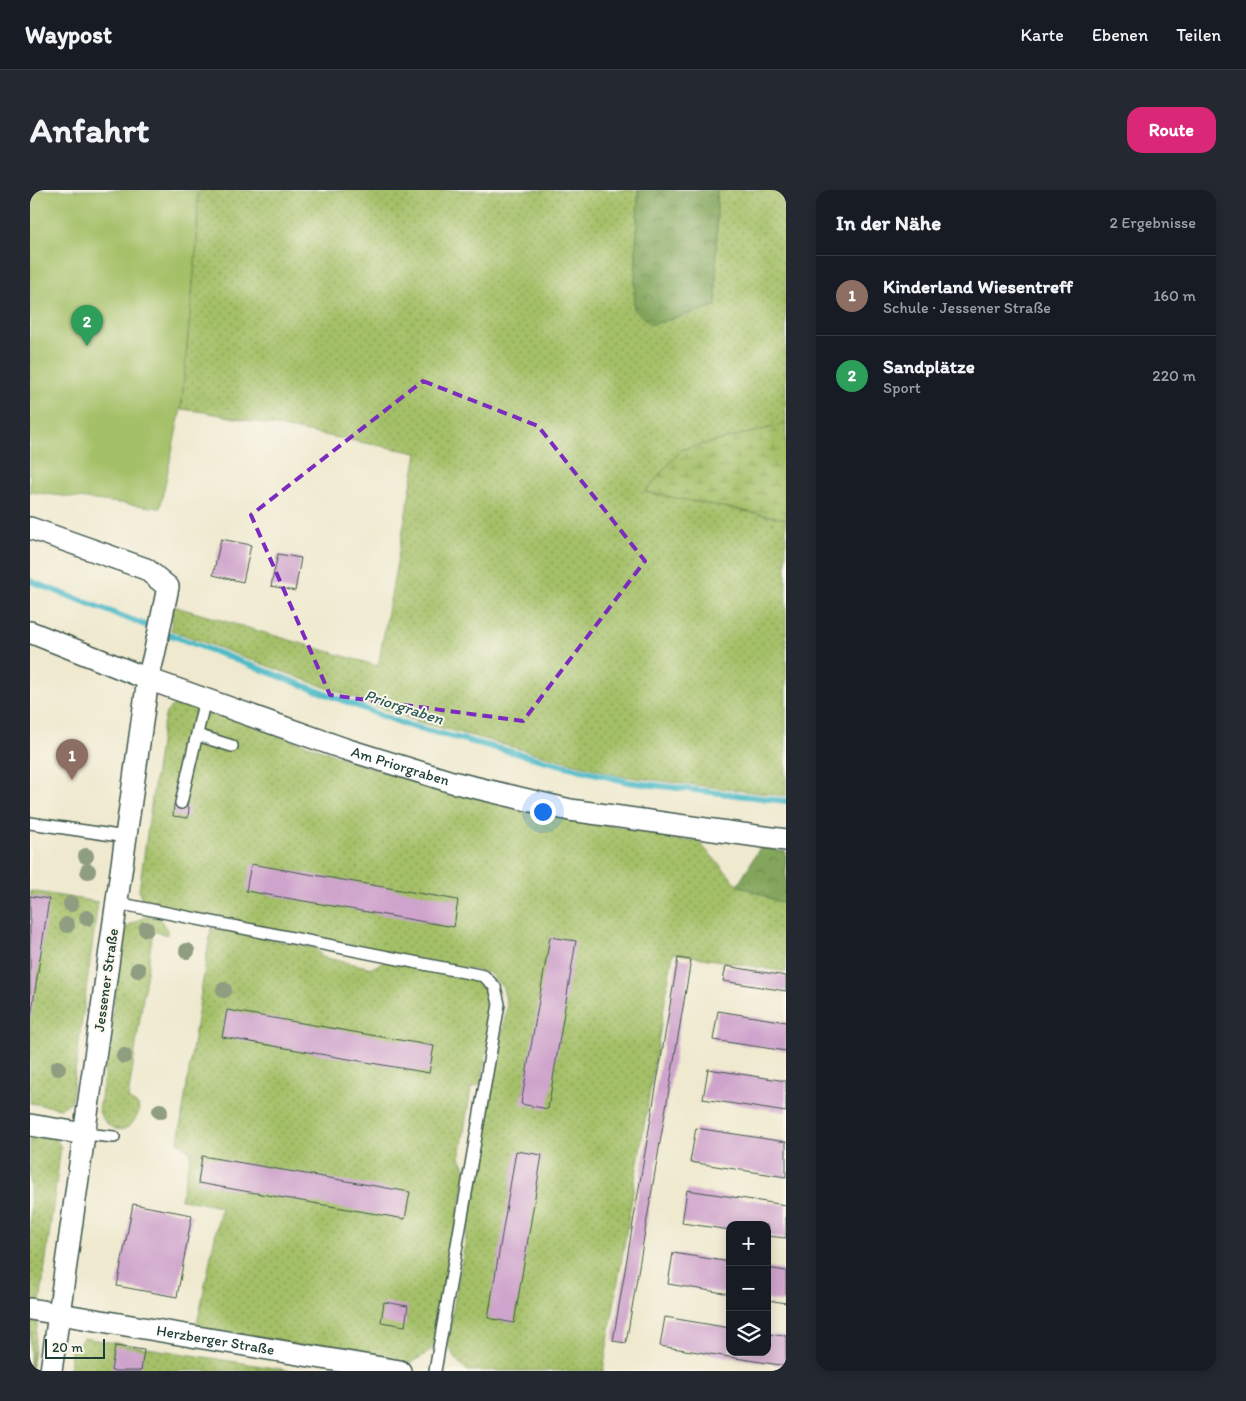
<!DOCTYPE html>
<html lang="de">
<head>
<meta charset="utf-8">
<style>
  :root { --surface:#171b24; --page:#242831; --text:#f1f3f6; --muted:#9ea1a6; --line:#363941; --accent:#db2777 }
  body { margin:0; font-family:Itim,sans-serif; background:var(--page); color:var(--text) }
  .controls { position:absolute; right:15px; bottom:15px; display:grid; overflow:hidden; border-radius:10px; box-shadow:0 2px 12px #0003 }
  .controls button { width:45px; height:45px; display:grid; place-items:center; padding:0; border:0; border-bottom:1px solid var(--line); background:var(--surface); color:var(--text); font:25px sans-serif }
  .scale { position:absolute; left:15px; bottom:12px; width:60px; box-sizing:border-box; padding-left:5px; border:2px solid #1f3d34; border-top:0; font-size:14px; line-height:18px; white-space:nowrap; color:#1f3d34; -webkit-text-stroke:4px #fbf7ec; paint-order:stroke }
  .you { position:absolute; left:512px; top:621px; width:18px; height:18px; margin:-12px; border:4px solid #fff; border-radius:50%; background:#1a73e8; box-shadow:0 0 0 8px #1a73e833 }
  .badge { display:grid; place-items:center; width:32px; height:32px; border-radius:50%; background:var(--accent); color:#fff; font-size:16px; font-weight:700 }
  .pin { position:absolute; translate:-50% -41px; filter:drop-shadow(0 1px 2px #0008) }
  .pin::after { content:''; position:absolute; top:26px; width:18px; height:15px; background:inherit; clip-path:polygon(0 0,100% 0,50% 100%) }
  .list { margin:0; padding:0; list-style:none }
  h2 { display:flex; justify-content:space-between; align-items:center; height:65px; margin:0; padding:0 20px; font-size:21px }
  h2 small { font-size:16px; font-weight:400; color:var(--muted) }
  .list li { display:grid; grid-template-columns:32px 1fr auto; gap:15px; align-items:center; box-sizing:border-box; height:80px; padding:0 20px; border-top:1px solid var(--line) }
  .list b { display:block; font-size:19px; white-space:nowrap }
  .list p { margin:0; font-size:16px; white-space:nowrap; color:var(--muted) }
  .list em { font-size:16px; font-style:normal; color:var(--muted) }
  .icon { flex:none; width:28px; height:28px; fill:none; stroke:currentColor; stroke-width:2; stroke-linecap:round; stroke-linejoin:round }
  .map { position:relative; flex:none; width:756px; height:1181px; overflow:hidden; border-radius:15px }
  header { display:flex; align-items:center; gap:30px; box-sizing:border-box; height:70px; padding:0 25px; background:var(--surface); border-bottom:1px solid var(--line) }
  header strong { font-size:24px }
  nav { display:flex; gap:28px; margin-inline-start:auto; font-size:18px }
  .intro { display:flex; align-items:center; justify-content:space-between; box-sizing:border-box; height:120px; padding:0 30px }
  h1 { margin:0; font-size:35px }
  .button { padding:12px 22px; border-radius:15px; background:var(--accent); color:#fff; font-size:18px; font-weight:700 }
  main { display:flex; gap:30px; padding:0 30px }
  aside { flex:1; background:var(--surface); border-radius:15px; box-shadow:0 2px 12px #0003 }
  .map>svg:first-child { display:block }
  .grass { fill:url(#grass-dots); stroke:#627e4e }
  .forest { fill:url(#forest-crowns); stroke:#517248 }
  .wetland { fill:url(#wetland-marsh); stroke:#627e4e }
  .garden { fill:#a4c067; stroke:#627e4e }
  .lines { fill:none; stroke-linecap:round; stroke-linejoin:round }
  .stream { stroke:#4dbac7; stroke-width:6 }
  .building { fill:#cfa4cc }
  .lane-casing { stroke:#3e574b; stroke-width:14 }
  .street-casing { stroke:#3e574b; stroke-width:24 }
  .lane { stroke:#fff; stroke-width:11 }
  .street { stroke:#fff; stroke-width:21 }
  .tree { fill:#8f9d81 }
  .marked { fill:none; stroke:#7b2cbf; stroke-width:4; stroke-dasharray:10 6; stroke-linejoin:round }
  .labels { text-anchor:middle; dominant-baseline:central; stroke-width:4; stroke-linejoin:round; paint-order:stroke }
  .street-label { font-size:15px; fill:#1f3d34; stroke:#fbf7ec }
  .water-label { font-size:16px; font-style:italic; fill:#2a5c59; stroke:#fbf7ec }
</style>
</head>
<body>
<header>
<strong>Waypost</strong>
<nav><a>Karte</a><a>Ebenen</a><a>Teilen</a></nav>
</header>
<div class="intro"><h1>Anfahrt</h1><a class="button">Route</a></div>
<main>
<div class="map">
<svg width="756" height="1181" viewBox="0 0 756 1181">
  <defs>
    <pattern id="grass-dots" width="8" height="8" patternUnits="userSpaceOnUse" patternTransform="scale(1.25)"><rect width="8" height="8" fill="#a4c067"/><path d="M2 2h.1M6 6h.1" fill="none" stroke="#859d56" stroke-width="1.8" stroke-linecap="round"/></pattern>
    <pattern id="forest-crowns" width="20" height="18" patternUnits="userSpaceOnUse" patternTransform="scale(1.25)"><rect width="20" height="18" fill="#83a65c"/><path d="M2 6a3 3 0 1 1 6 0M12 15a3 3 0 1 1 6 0" fill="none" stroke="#6b884d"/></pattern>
    <pattern id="wetland-marsh" width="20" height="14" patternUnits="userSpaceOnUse" patternTransform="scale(1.25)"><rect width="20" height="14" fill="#a4c067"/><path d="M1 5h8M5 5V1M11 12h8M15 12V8" fill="none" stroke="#859d56"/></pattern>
  </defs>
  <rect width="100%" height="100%" fill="#fbf7ec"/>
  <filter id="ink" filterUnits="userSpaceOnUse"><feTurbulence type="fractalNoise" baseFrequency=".02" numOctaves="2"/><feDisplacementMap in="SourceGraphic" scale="10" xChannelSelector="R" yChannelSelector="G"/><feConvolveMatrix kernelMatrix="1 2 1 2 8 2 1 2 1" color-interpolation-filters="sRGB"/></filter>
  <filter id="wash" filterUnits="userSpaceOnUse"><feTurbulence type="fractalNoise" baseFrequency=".0096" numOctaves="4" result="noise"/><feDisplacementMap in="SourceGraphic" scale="20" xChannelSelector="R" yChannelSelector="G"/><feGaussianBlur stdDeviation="1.12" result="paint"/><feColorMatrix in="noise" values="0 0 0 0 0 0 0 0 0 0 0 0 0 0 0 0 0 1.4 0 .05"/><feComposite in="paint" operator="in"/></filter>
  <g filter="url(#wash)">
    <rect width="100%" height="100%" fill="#efe9cf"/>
    <path class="grass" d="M169 0H608L604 119 686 116 687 0H756V234L651 260 615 302 756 329V606L591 586 386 531 141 440 143 416 348 476 387 263 174 222 151 219 167 51Z
      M157 512 350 581 489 619 577 635 649 645V651L667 650 708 695 756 715V782L643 763 573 1181H438L427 1171 417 1154 477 816 473 798 459 783 118 715 112 711 109 700 132 539 136 523 143 515Z
      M0 701 68 712 41 912 31 918 0 913Z
      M119 726 129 728 137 740V745L123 741 98 909 108 915 109 921C100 946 80 945 69 922L94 741C100 733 109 729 119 726Z
      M181 738 286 758 292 767 342 778 356 771 441 789 449 793 457 801 461 809 464 822 451 894 441 898 430 967 436 980 408 1153 396 1164 380 1173 166 1139 191 1017 151 1009 161 962 148 952Z
      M0 945 25 948 31 957 1 1181H0Z
      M54 1148 263 1181H39L41 1160Z"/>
    <path class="forest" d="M608 0H687L686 116 621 135 604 119Z
      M730 657 756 662V715L708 695Z"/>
    <path class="wetland" d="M756 234V329L615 302 651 260Z"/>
    <path class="garden" d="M0 0H167V51L151 219 130 318 0 302Z"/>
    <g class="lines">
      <path class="stream" d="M0 391 377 535 598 592 756 611"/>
    </g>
    <g id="blocks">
      <path class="building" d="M191 349 221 355 213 392 183 385Z
        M248 364 271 368 265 401 241 396Z
        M144 614 159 617 158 628 143 626Z
        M221 674 428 710 424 737 216 701Z
        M0 706 19 709 1 827H0Z
        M520 747 546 751 518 919 491 914Z
        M648 768 661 770 596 1153 583 1151Z
        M696 776 756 786V801L693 791Z
        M197 820 404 856 399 883 192 847Z
        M688 821 756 832V861L683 850Z
        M678 879 756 891V922L673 909Z
        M666 938 756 952V987L660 972Z
        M486 961 512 965 484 1133 458 1128Z
        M172 966 380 1002 375 1029 168 993Z
        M657 1000 756 1015V1048L737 1046V1035H700V1040L652 1033Z
        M103 1014 162 1025 147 1107 87 1096Z
        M643 1063 700 1072V1104L638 1094Z
        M737 1078 756 1081V1113L737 1110Z
        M354 1112 378 1116 375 1136 351 1132Z
        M635 1127 700 1138V1162H737V1144L756 1146V1176L630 1156Z
        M85 1156 114 1160 111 1181H81Z"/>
    </g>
  </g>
  <g filter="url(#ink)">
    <use href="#blocks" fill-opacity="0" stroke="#3e574b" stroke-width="1"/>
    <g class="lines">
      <defs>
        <path id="lane" d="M167 545 202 556
          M151 613 175 509
          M0 633 96 647
          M87 713 454 786 465 797 469 814 405 1181
          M55 944 84 947"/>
        <g id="street">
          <path d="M0 338 116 379 138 397 124 465 118 489 21 1181"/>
          <path id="s1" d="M0 442 118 489 315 559 422 592 540 620 756 650"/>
          <path d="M0 935 55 944"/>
          <path id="s2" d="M0 1119 370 1181"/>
        </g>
      </defs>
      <use href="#lane" class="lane-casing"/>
      <use href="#street" class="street-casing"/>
      <use href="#lane" class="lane"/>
      <use href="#street" class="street"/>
    </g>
    <g class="tree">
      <circle cx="56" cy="666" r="8"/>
      <circle cx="58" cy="681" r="8"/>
      <circle cx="41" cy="714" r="8"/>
      <circle cx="57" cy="728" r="8"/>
      <circle cx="37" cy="735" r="8"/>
      <circle cx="116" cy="739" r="8"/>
      <circle cx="157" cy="761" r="8"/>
      <circle cx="108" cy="780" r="8"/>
      <circle cx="194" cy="800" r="8"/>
      <circle cx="94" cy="866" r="8"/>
      <circle cx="28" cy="878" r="8"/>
      <circle cx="130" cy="921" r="8"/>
    </g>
  </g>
  <path class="marked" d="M393 191 508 236 615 371 493 531 300 505 221 325Z"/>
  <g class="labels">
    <g class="street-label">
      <text stroke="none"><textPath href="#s1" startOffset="394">Am Priorgraben</textPath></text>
      <text transform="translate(76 790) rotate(-82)">Jessener Straße</text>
      <text stroke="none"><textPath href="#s2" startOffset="188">Herzberger Straße</textPath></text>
    </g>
    <g class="water-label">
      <text transform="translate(374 517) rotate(18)">Priorgraben</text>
    </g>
  </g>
</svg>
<div class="controls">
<button>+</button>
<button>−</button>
<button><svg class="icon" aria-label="layers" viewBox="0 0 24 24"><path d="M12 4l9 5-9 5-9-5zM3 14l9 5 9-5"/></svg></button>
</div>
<div class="scale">20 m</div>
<div class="you"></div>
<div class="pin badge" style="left:42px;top:590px;background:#8d6e63">1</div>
<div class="pin badge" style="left:57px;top:156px;background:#2e9e5b">2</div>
</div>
<aside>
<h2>In der Nähe<small>2 Ergebnisse</small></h2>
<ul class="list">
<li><span class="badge" style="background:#8d6e63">1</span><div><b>Kinderland Wiesentreff</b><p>Schule · Jessener Straße</p></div><em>160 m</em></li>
<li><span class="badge" style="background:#2e9e5b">2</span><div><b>Sandplätze</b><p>Sport</p></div><em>220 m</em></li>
</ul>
</aside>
</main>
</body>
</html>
